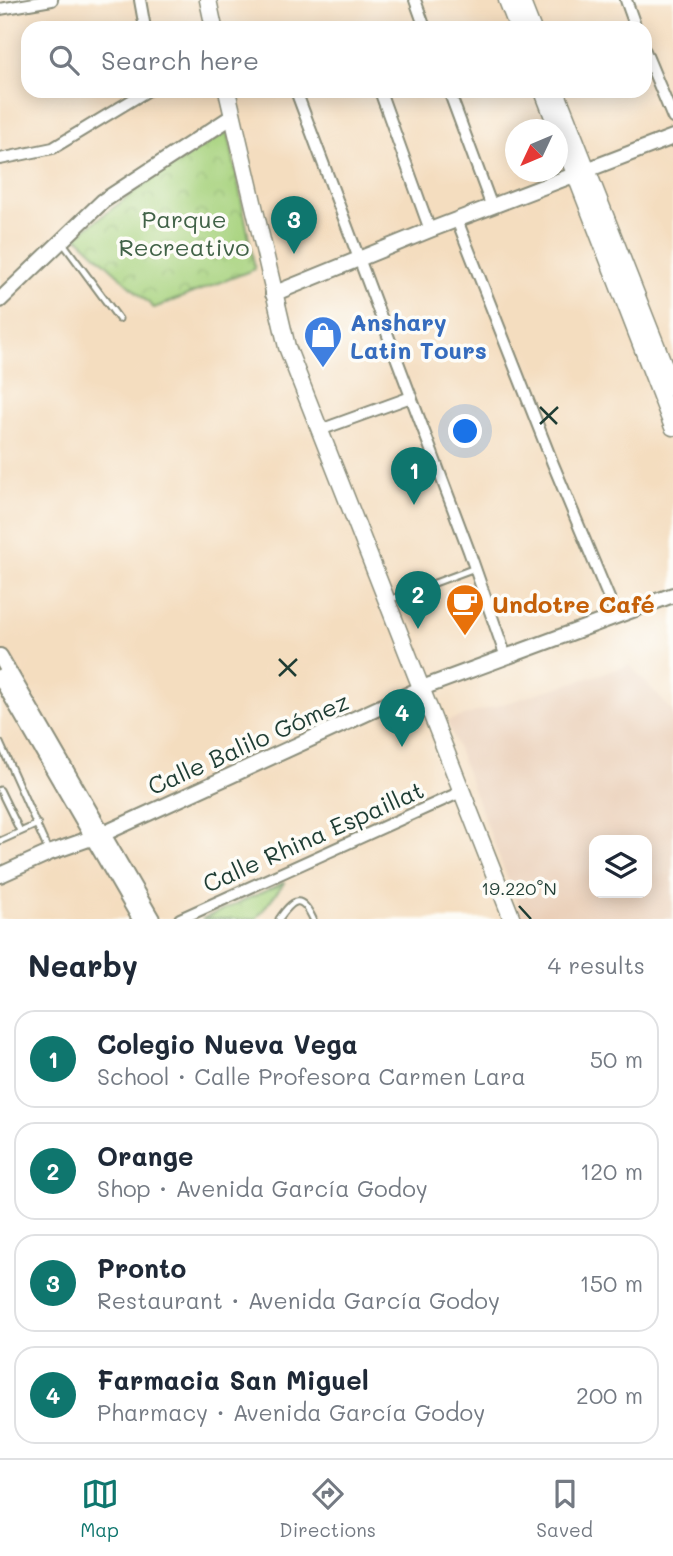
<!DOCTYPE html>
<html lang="en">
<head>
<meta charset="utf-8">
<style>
  :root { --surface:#fff; --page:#f2f2f3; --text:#1f2937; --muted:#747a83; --line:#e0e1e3; --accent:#0f766e }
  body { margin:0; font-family:Mali,sans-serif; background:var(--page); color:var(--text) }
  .controls { position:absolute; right:21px; bottom:21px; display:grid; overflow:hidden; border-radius:14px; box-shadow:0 4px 18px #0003 }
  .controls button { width:63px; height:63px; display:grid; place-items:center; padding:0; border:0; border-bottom:2px solid var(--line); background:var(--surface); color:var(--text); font:35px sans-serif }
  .compass { position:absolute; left:505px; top:119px; width:63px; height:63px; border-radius:50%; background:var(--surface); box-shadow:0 4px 18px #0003; rotate:226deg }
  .you { position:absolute; left:466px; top:432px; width:24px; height:24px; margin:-18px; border:5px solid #fff; border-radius:50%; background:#1a73e8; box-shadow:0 0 0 10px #1a73e833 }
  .badge { display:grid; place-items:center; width:46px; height:46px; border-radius:50%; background:var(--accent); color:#fff; font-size:23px; font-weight:700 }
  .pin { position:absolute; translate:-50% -58px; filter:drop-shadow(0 2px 4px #0008) }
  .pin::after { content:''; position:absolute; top:37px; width:24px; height:21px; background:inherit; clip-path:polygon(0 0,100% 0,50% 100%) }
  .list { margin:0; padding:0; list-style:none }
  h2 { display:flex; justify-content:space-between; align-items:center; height:91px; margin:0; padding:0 28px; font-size:30px }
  h2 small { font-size:23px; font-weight:400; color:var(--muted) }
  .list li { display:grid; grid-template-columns:46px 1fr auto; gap:21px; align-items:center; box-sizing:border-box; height:98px; margin:0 14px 14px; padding:0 14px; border:2px solid var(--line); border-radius:21px }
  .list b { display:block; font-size:26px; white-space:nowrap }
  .list p { margin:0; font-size:23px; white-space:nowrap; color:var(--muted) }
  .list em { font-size:23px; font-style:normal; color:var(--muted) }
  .icon { flex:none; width:38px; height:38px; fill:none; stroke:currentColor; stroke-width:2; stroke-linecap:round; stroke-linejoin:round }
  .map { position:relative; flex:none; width:673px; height:919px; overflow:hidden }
  .search { position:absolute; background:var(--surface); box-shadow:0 4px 18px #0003; left:21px; right:21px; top:21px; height:77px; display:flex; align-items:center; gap:18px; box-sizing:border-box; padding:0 24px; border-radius:21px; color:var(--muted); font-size:26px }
  .sheet { height:539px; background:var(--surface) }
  nav { display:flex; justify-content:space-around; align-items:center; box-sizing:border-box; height:98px; border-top:2px solid var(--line); background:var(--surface); font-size:19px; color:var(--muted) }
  nav a { display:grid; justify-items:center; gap:4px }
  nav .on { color:var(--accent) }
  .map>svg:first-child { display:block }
  .built { fill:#eacfb8; fill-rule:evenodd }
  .park { fill:url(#park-crowns); stroke:#64885a; stroke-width:2 }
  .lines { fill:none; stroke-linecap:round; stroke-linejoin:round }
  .service-casing { stroke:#8a8d7a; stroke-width:9 }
  .minor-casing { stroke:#8a8d7a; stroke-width:14 }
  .tertiary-casing { stroke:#8a8d7a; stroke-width:18 }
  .secondary-casing { stroke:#8a8d7a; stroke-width:19 }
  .service { stroke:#fff; stroke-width:5 }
  .minor { stroke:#fff; stroke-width:10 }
  .tertiary { stroke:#fff; stroke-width:14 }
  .secondary { stroke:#fff; stroke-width:16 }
  .ticks { fill:none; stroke:#1f3d34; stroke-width:2.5 }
  .labels { text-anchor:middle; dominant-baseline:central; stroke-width:7; stroke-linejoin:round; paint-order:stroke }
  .park-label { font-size:24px; fill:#416247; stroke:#fdfcf7 }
  .shop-label { font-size:24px; font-weight:bold; fill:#366cbe; stroke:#fdfcf7; text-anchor:start }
  .food-label { font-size:24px; font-weight:bold; fill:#c56008; stroke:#fdfcf7; text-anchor:start }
  .street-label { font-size:24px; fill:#1f3d34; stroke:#fdfcf7 }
  .ticks-label { font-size:18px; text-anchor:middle; fill:#1f3d34; stroke:#fdfcf7; stroke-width:7; stroke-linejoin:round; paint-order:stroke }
</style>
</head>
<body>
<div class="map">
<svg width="673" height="919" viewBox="0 0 673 919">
  <defs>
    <pattern id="park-crowns" width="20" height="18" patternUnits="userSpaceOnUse" patternTransform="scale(1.75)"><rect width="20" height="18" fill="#a8d37f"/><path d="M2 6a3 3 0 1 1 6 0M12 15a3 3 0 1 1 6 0" fill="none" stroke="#90b66e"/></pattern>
  </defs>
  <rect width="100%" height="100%" fill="#fdfcf7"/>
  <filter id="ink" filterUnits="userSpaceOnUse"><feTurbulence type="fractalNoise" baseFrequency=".0143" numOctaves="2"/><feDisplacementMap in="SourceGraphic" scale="14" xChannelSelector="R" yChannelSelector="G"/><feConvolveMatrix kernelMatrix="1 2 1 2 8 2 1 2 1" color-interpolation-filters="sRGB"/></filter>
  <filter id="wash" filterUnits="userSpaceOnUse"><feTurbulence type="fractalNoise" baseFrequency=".00686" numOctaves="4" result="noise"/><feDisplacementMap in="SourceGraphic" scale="28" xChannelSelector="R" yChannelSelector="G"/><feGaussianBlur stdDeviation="1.57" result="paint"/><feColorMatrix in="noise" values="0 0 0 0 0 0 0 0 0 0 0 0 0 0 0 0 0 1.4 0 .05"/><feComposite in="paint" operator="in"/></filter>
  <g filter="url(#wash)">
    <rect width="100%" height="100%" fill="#f4ddbf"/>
    <path class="built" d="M630 665 673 712V919H523L447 721ZM594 840H647V893H594Z"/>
    <path class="park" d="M228 131 255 269 154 308 76 236 150 180Z
      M285 882 256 919H202Z"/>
  </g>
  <g filter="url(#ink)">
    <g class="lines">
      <defs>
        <path id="service" d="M63 243 119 319
          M389 600 475 568
          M0 743 48 850
          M0 790 20 831
          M0 841 38 824
          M279 919C293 899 301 893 313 919"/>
        <path id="minor" d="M140 0 145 28
          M415 0 425 28
          M626 0 636 28
          M0 9 52 0
          M645 51 673 118
          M296 91 469 551 506 657
          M380 91 430 230
          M449 91 492 207
          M0 159 53 148 147 91
          M457 220 553 464 616 615
          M320 430 411 397
          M180 919 463 791"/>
        <path id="tertiary" d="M273 294 430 230 673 137
          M0 300 103 201 233 116
          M0 656 152 919
          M0 677 140 919
          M0 875 49 853 103 834 422 688 673 595"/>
        <path id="secondary" d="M208 0 214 28
          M507 0 518 28
          M521 0 532 28
          M227 91 287 347 512 919
          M543 91 673 427
          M556 91 673 388"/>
      </defs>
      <use href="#service" class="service-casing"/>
      <use href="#minor" class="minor-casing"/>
      <use href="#tertiary" class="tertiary-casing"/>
      <use href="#secondary" class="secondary-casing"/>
      <use href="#service" class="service"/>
      <use href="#minor" class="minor"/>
      <use href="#tertiary" class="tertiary"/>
      <use href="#secondary" class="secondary"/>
    </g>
  </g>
  <path class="ticks" d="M540 407 557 424M540 424 558 407M279 659 296 676M279 676 297 659M519 906 531 919"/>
  <defs>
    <symbol id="shop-pin" viewBox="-11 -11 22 30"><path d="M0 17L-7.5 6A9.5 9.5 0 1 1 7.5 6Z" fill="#3f7fe0" stroke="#fdfcf7"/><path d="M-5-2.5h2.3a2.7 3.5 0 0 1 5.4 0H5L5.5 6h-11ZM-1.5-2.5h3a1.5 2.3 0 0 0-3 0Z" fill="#fff"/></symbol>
    <symbol id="cafe-pin" viewBox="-11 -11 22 30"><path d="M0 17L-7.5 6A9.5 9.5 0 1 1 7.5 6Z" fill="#e8710a" stroke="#fdfcf7"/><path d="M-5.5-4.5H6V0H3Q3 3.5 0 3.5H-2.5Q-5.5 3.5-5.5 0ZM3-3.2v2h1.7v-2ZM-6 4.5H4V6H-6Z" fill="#fff"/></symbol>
  </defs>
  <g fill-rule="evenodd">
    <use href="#shop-pin" x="301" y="313" width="44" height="60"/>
    <use href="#cafe-pin" x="443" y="581" width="44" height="60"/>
  </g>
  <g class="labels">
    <g class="park-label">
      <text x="184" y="218">Parque<tspan x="184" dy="28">Recreativo</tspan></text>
    </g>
    <g class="shop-label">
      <text x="350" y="321">Anshary<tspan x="350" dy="28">Latin Tours</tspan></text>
    </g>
    <g class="food-label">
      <text x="492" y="603">Undotre Café</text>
    </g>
    <g class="street-label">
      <text transform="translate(248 743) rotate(-24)">Calle Balilo Gómez</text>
      <text transform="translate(313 836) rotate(-24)">Calle Rhina Espaillat</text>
    </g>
  </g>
  <g class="ticks-label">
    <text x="519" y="895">19.220°N</text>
  </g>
</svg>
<div class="controls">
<button><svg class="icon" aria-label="layers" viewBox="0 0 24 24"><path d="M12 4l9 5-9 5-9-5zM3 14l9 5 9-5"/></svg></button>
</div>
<svg class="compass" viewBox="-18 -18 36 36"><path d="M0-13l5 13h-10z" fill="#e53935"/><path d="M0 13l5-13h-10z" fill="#747a83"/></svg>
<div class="you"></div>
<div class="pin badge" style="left:414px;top:505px">1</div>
<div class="pin badge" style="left:418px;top:629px">2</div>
<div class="pin badge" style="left:294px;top:254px">3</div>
<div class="pin badge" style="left:402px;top:747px">4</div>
<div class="search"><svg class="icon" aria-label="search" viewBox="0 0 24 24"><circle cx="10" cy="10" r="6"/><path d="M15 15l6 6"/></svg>Search here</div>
</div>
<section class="sheet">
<h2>Nearby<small>4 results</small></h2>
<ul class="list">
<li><span class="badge">1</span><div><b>Colegio Nueva Vega</b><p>School · Calle Profesora Carmen Lara</p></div><em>50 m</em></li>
<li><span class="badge">2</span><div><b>Orange</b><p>Shop · Avenida García Godoy</p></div><em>120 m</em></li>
<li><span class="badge">3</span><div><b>Pronto</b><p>Restaurant · Avenida García Godoy</p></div><em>150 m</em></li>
<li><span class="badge">4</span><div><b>Farmacia San Miguel</b><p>Pharmacy · Avenida García Godoy</p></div><em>200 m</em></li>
</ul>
</section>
<nav>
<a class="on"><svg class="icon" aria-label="map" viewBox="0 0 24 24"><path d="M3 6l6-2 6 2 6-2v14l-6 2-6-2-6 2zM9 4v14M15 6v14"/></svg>Map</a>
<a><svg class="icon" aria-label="directions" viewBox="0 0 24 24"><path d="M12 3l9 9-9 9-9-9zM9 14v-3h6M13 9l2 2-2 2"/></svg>Directions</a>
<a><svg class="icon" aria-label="saved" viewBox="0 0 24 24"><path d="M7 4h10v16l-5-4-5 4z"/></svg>Saved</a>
</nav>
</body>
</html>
